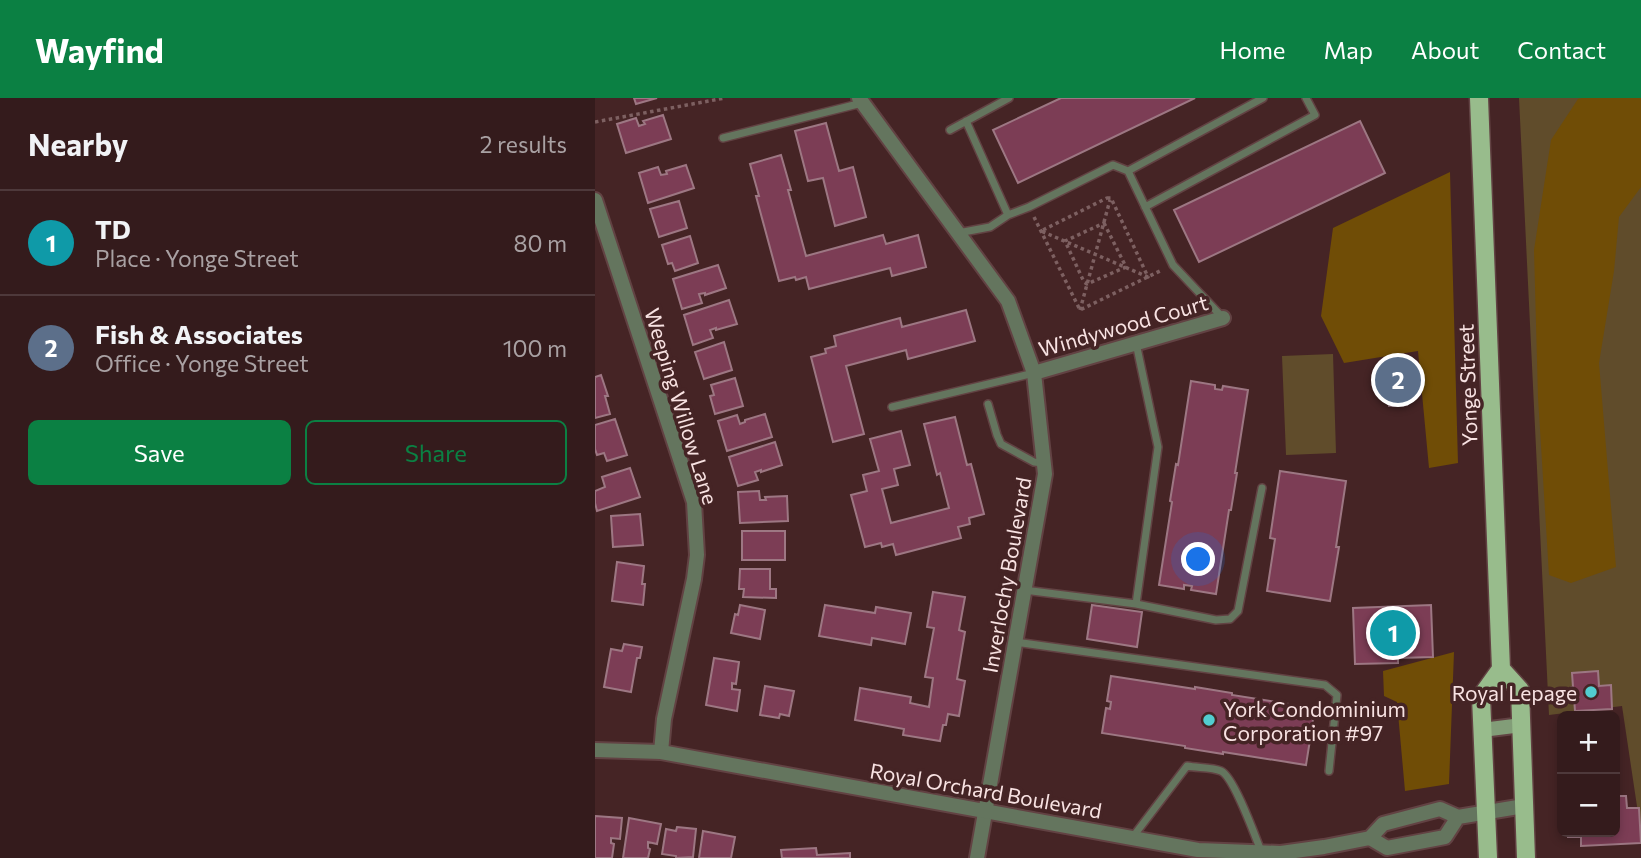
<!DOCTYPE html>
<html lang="en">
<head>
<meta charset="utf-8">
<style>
  :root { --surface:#341b1c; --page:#3f2829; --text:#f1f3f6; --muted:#a9a1a3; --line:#4e393b; --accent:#0b8043 }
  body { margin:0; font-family:Commissioner,sans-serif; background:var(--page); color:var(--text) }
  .controls { position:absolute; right:21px; bottom:21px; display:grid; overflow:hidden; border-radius:10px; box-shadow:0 4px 10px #0003 }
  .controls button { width:63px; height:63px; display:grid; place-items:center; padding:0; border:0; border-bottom:2px solid var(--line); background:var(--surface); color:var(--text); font:35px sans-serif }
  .you { position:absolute; left:604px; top:462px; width:24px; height:24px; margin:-18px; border:5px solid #fff; border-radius:50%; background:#1a73e8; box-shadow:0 0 0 10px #1a73e833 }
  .badge { display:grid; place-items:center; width:46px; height:46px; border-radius:50%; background:var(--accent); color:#fff; font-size:23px; font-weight:700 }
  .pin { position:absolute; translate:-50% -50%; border:4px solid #fff; box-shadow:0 2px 7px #0006 }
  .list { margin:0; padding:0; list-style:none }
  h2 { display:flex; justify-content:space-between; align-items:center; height:91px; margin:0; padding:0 28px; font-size:30px }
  h2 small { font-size:23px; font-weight:400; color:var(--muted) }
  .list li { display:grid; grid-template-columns:46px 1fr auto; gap:21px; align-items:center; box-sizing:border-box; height:105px; padding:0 28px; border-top:2px solid var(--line) }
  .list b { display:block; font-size:26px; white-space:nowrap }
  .list p { margin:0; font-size:23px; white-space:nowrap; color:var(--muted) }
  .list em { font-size:23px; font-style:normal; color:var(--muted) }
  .actions { display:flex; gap:14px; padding:21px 28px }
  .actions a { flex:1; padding:16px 0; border:2px solid var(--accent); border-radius:10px; text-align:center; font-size:24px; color:var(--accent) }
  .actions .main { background:var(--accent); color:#fff }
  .map { position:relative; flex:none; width:1046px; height:760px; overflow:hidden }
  header { display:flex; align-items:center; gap:42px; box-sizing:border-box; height:98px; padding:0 35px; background:var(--accent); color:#fff }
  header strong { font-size:33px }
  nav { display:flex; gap:38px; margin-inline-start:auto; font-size:24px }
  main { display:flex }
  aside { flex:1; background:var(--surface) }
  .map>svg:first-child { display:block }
  .green { fill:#604c2b }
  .forest { fill:#704d06 }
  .building { fill:#7c3d55; stroke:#9d7783; stroke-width:2 }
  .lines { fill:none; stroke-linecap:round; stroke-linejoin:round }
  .service-casing { stroke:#624243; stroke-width:10 }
  .minor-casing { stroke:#624243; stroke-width:18 }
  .tertiary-casing { stroke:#624243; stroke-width:18 }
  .secondary-casing { stroke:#624243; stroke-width:18 }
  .primary-casing { stroke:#624243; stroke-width:21 }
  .path { stroke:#7d6061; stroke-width:3.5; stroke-dasharray:3.5 3.5; stroke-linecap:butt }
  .service { stroke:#64755e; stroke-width:7 }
  .minor { stroke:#64755e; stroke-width:14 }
  .tertiary { stroke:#64755e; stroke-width:14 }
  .secondary { stroke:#829d78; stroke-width:14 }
  .primary { stroke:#98bc8c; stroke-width:18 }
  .poi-dot { fill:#52cdd0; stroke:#452425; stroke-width:2.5 }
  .labels { text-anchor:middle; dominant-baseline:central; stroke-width:7; stroke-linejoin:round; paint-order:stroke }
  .street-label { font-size:21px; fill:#f8e2e2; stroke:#452425 }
  .poi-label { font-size:21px; fill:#f8e2e2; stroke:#452425; text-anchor:end }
</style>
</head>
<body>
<header>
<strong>Wayfind</strong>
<nav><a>Home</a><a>Map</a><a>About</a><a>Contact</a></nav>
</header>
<main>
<aside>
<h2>Nearby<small>2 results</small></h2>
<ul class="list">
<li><span class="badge" style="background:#0f9aa8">1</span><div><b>TD</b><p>Place · Yonge Street</p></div><em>80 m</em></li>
<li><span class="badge" style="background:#5c6f8a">2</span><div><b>Fish &amp; Associates</b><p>Office · Yonge Street</p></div><em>100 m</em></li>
</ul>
<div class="actions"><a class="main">Save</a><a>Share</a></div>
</aside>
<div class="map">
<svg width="1046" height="760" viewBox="0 0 1046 760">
  <rect width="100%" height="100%" fill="#452425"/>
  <path class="green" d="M924 0H1046V735L1027 608 954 617Z
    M738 256 741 355 691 357 687 258Z"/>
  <path class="forest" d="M987 0H1046V89L1024 119 1019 173 1004 265 1021 469 976 485 954 477 943 299 939 152 956 42 983 1Z
    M855 74 863 365 834 370 823 253 749 265 726 218 738 130Z
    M859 554 854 686 810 693 802 604 789 598 788 573Z"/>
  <path class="building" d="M39 0H62L41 6Z
    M466 0H600L423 85 398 32Z
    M68 17 76 41 31 55 22 26 41 20 44 28 50 26 48 23Z
    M765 23 790 75 604 164 579 112Z
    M231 25 244 73 258 69 271 119 240 128 228 80 213 83 200 33Z
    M186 57 196 92H193L211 158 288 137 291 146 323 137 331 169 297 178 295 170 214 191 211 179 201 182 200 179 184 183 161 98H164L155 66Z
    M91 67 99 90 53 105 44 75 63 69 66 77 72 76 71 73Z
    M84 103 92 130 64 139 55 111Z
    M95 138 103 165 80 173 77 165 73 166 67 147Z
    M123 167 131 190 110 197V195L104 196 107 205 87 211 78 181Z
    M134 202 142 226 121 232V230L115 232 118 240 98 247 89 217Z
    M371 212 380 243 313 261 311 252 251 268 269 336 238 344 216 259 231 255 230 251 241 248 239 238 305 220 307 229Z
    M129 244 137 272 109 281 100 254Z
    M821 267 823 295 811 296 812 307 794 308 792 289 785 290 784 275 795 274 794 269Z
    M6 277 13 298H10L15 316 0 320V279Z
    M140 280 148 308 120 316 115 298 119 297 116 287Z
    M596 283 620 287V291L627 292 628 288 653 292 640 375H642L636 412H634L621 496 596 492 597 488 589 487V491L564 487 577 404 575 403 581 366 583 367Z
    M170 316 177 339 132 353 123 323 142 317 145 326 150 324V322Z
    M360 319 372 367 376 366 389 416 374 420 375 426 363 429 366 440 301 457 298 446 287 449 286 445 270 449 256 397 272 393 268 377 284 373 275 341 306 333 315 367 299 371 303 387 287 391 296 425 354 410 345 375 342 377 329 326Z
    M20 321 32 357 12 363 9 355 2 357 0 351V327Z
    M180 344 187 367 166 374V372L160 374 163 382 143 388 134 359Z
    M35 370 45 399 2 413 0 405V393L10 389 7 379Z
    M685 373 751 383 741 449H744L735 503 672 493 680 441 675 440Z
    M164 393 165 402H171L170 399 192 398 193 423 145 425 143 394Z
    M45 416 48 447 18 449 16 418Z
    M147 433H190V462H147Z
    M22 464 49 468 47 486H50L48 507 17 503Z
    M145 471H175V491H181V500L148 499 149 491H144Z
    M338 494 370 499 364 532 370 534 362 581 370 583 364 618 353 616 351 627H348L345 643 308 637 309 631 260 622 265 590 316 599 315 605 334 609 338 580 330 579 339 530 332 529Z
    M145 507 170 512 165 541 136 535 140 516 143 517Z
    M230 507 280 515 281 509 316 515 310 546 277 540 276 547 224 538Z
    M497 507 547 514 542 549 492 541Z
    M836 507 838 559 803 560V565L760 566 758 510Z
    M29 546 47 549 45 560H42L36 594 9 589 16 551 27 553Z
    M119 560 144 564 141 586 137 585V591L145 592 142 613 111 607Z
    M1003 573 1004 588 1016 587 1017 611 980 613 979 599H976L975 590 978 589 977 575Z
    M516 578 600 591V589L637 595V597L720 610 716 635 712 634 711 641 715 642 711 667 628 654V656L590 650V648L507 635 511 610 515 611 516 604 512 603Z
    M170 588 199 593 194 618 185 616 184 620 165 617Z
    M1020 698H1031L1032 710H1044L1046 745 986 748V739H973V734H1020Z
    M0 718 27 720 25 741 16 740V745L19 746 17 760H0Z
    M34 720 66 726 62 746 53 744V750L55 751 53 760H28Z
    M82 729 101 731 98 759 81 760V758L67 756 71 731 81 733Z
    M108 733 140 739 136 760H104Z
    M221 750 222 757 255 755V760H187L186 752Z"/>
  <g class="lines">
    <defs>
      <path id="service" d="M371 23 413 117
        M355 32 414 0
        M128 40 267 5
        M533 73 578 167 628 220
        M550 109 720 17 711 0
        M363 135 395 129 413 117 434 109 518 67 533 73 668 0
        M393 306 402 337 406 346 439 364 448 365
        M297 309 439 275
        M429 492 541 506 621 522 635 521 643 513 667 390
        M541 506 563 349 541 245
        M420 544 730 587 742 597 734 673
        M537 740 592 668C603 670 617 669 626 673 639 679 660 738 666 753"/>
      <path id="minor" d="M264 0 413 203 439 275 450 376 382 760
        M0 102 99 404 102 457 99 481 69 621 66 654
        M439 275 628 220"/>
      <path id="tertiary" d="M0 652 66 654 603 752 686 755 729 749 775 740 788 726 845 711 863 719 929 708
        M775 740 792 750 850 739 863 719"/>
      <path id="secondary" d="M887 632 927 627"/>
      <path id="primary" d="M884 0 906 571 886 599 893 760
        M906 571 925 592 931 760"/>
    </defs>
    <use href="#service" class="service-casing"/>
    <use href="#minor" class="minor-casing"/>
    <use href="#tertiary" class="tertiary-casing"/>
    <use href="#secondary" class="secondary-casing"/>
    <use href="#primary" class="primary-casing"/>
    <path class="path" d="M0 24 130 0
      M512 100H516L553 179 446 133Z
      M439 119 485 212 567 172
      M509 125 531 169 492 186 489 184 470 143Z
      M485 212 515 102
      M951 598 967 597"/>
    <use href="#service" class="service"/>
    <use href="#minor" class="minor"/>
    <use href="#tertiary" class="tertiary"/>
    <use href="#secondary" class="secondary"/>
    <use href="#primary" class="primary"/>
  </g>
  <g class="poi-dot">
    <circle cx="996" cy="594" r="7"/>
    <circle cx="614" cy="622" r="7"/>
  </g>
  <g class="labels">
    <g class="street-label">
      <text transform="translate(528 227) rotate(-16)">Windywood Court</text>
      <text transform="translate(872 287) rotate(-92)">Yonge Street</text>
      <text transform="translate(87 308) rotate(73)">Weeping Willow Lane</text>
      <text transform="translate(411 477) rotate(-80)">Inverlochy Boulevard</text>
      <text transform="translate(391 692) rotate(10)">Royal Orchard Boulevard</text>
    </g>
    <g class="poi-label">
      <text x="982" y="594">Royal Lepage</text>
      <text x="628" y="610" text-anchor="start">York Condominium<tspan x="628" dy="24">Corporation #97</tspan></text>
    </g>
  </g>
</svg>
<div class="controls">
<button>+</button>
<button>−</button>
</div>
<div class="you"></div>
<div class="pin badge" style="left:798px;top:535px;background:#0f9aa8">1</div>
<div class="pin badge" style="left:803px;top:282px;background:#5c6f8a">2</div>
</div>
</main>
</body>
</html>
